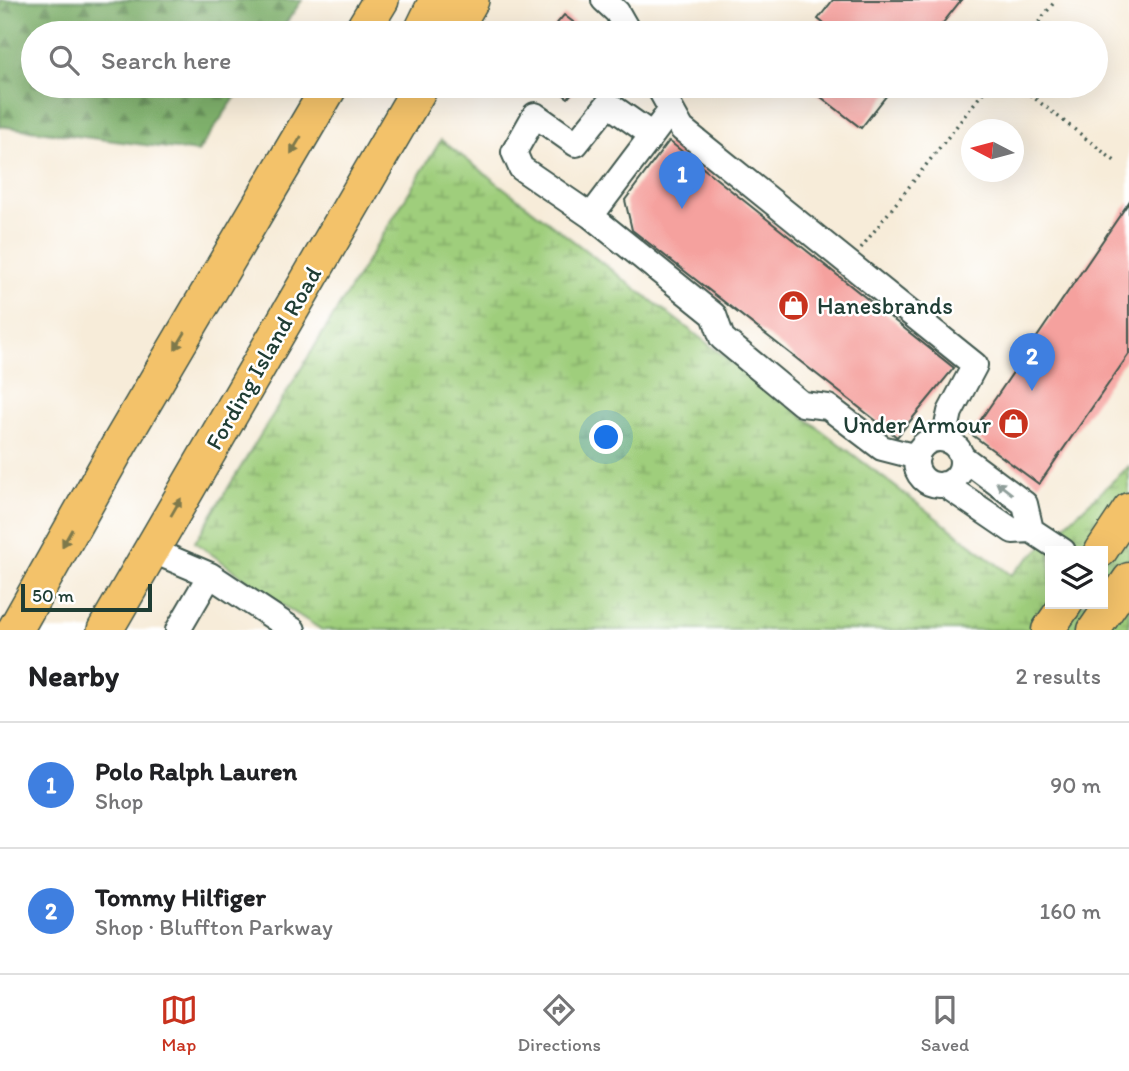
<!DOCTYPE html>
<html lang="en">
<head>
<meta charset="utf-8">
<style>
  :root { --surface:#fff; --page:#f6f6f6; --text:#202124; --muted:#757577; --line:#e0e0e0; --accent:#c8321e }
  body { margin:0; font-family:Itim,sans-serif; background:var(--page); color:var(--text) }
  .controls { position:absolute; right:21px; bottom:21px; display:grid; overflow:hidden; border-radius:0px; box-shadow:0 7px 28px #0002 }
  .controls button { width:63px; height:63px; display:grid; place-items:center; padding:0; border:0; border-bottom:2px solid var(--line); background:var(--surface); color:var(--text); font:35px sans-serif }
  .compass { position:absolute; left:961px; top:119px; width:63px; height:63px; border-radius:50%; background:var(--surface); box-shadow:0 7px 28px #0002; rotate:276deg }
  .scale { position:absolute; left:21px; bottom:18px; width:131px; box-sizing:border-box; padding-left:7px; border:4px solid #1f3d34; border-top:0; font-size:19px; line-height:24px; white-space:nowrap; color:#1f3d34; -webkit-text-stroke:5px #fff; paint-order:stroke }
  .you { position:absolute; left:607px; top:438px; width:24px; height:24px; margin:-18px; border:5px solid #fff; border-radius:50%; background:#1a73e8; box-shadow:0 0 0 10px #1a73e833 }
  .badge { display:grid; place-items:center; width:46px; height:46px; border-radius:50%; background:var(--accent); color:#fff; font-size:23px; font-weight:700 }
  .pin { position:absolute; translate:-50% -58px; filter:drop-shadow(0 2px 4px #0008) }
  .pin::after { content:''; position:absolute; top:37px; width:24px; height:21px; background:inherit; clip-path:polygon(0 0,100% 0,50% 100%) }
  .list { margin:0; padding:0; list-style:none }
  h2 { display:flex; justify-content:space-between; align-items:center; height:91px; margin:0; padding:0 28px; font-size:30px }
  h2 small { font-size:23px; font-weight:400; color:var(--muted) }
  .list li { display:grid; grid-template-columns:46px 1fr auto; gap:21px; align-items:center; box-sizing:border-box; height:126px; padding:0 28px; border-top:2px solid var(--line) }
  .list b { display:block; font-size:26px; white-space:nowrap }
  .list p { margin:0; font-size:23px; white-space:nowrap; color:var(--muted) }
  .list em { font-size:23px; font-style:normal; color:var(--muted) }
  .icon { flex:none; width:38px; height:38px; fill:none; stroke:currentColor; stroke-width:2; stroke-linecap:round; stroke-linejoin:round }
  .map { position:relative; flex:none; width:1129px; height:630px; overflow:hidden }
  .search { position:absolute; background:var(--surface); box-shadow:0 7px 28px #0002; left:21px; right:21px; top:21px; height:77px; display:flex; align-items:center; gap:18px; box-sizing:border-box; padding:0 24px; border-radius:38px; color:var(--muted); font-size:26px }
  .sheet { height:343px; background:var(--surface) }
  nav { display:flex; justify-content:space-around; align-items:center; box-sizing:border-box; height:98px; border-top:2px solid var(--line); background:var(--surface); font-size:19px; color:var(--muted) }
  nav a { display:grid; justify-items:center; gap:4px }
  nav .on { color:var(--accent) }
  .map>svg:first-child { display:block }
  .forest { fill:url(#forest-firs); stroke:#4f7750; stroke-width:2 }
  .wetland { fill:url(#wetland-marsh); stroke:#5f8658; stroke-width:2; fill-rule:evenodd }
  .building { fill:#f5a19e }
  .lines { fill:none; stroke-linecap:round; stroke-linejoin:round }
  .minor-casing { stroke:#3f574d; stroke-width:28 }
  .major-casing { stroke:#3f574d; stroke-width:35 }
  .highway-casing { stroke:#3f574d; stroke-width:38 }
  .path { stroke:#3f574d; stroke-width:3.5; stroke-dasharray:2 5; stroke-linecap:butt }
  .minor { stroke:#fff; stroke-width:24 }
  .major { stroke:#f3c26a; stroke-width:32 }
  .highway { stroke:#f3c26a; stroke-width:35 }
  .oneway { fill:#7e794c }
  .oneway2 { fill:#8f9e9a }
  .labels { text-anchor:middle; dominant-baseline:central; stroke-width:5; stroke-linejoin:round; paint-order:stroke }
  .poi-label { font-size:24px; fill:#1f3d34; stroke:#fff; text-anchor:start }
  .street-label { font-size:24px; fill:#1f3d34; stroke:#fff }
</style>
</head>
<body>
<div class="map">
<svg width="1129" height="630" viewBox="0 0 1129 630">
  <defs>
    <pattern id="forest-firs" width="22" height="20" patternUnits="userSpaceOnUse" patternTransform="scale(1.75)"><rect width="22" height="20" fill="#7fb16c"/><path d="M5 1l3.5 6h-7zM16 11l3.5 6h-7z" fill="#67915a"/></pattern>
    <pattern id="wetland-marsh" width="20" height="14" patternUnits="userSpaceOnUse" patternTransform="scale(1.75)"><rect width="20" height="14" fill="#9fce7c"/><path d="M1 5h8M5 5V1M11 12h8M15 12V8" fill="none" stroke="#81a866"/></pattern>
  </defs>
  <rect width="100%" height="100%" fill="#fff"/>
  <filter id="ink" filterUnits="userSpaceOnUse"><feTurbulence type="fractalNoise" baseFrequency=".0143" numOctaves="2"/><feDisplacementMap in="SourceGraphic" scale="14" xChannelSelector="R" yChannelSelector="G"/><feConvolveMatrix kernelMatrix="1 2 1 2 8 2 1 2 1" color-interpolation-filters="sRGB"/></filter>
  <filter id="wash" filterUnits="userSpaceOnUse"><feTurbulence type="fractalNoise" baseFrequency=".00686" numOctaves="4" result="noise"/><feDisplacementMap in="SourceGraphic" scale="28" xChannelSelector="R" yChannelSelector="G"/><feGaussianBlur stdDeviation="1.57" result="paint"/><feColorMatrix in="noise" values="0 0 0 0 0 0 0 0 0 0 0 0 0 0 0 0 0 1.4 0 .05"/><feComposite in="paint" operator="in"/></filter>
  <g filter="url(#wash)">
    <rect width="100%" height="100%" fill="#f7ecd9"/>
    <path class="forest" d="M0 0H302L279 33H33V86H243L198 152 0 126Z"/>
    <path class="wetland" d="M441 140 1011 575 1129 466V630H322L273 599 195 542ZM1050 551H1103V604H1050Z"/>
    <g id="blocks">
      <path class="building" d="M833 0H961L935 33H836L818 19Z
        M564 15 577 25 573 31 576 33H556L557 31 553 28Z
        M552 86H578L568 98Z
        M815 86H894L861 128 812 90Z
        M669 141 954 368 897 437 632 230 625 200Z
        M1129 202V354L1039 484 971 434Z"/>
    </g>
  </g>
  <g filter="url(#ink)">
    <use href="#blocks" fill-opacity="0" stroke="#3f574d" stroke-width="2"/>
    <g class="lines">
      <defs>
        <path id="minor" d="M604 0 617 12 629 33
          M658 86 682 129 975 365 950 412 944 439
          M671 110 591 216 714 315 722 338 802 404 828 407 882 448 917 457
          M591 216 521 168 514 152 535 115 576 144 608 104 652 135
          M916 462a23 23 0 1 1 46 0a23 23 0 1 1-46 0Z
          M962 457 1025 504 1031 530
          M944 484 1013 531 1031 530 1063 551
          M151 550 210 575 293 630
          M178 630 210 575"/>
        <path id="major" d="M1101 551 1129 509
          M1048 630 1066 604
          M1094 630 1129 579"/>
        <path id="highway" d="M361 33 381 0
          M421 33 437 0
          M452 33 471 0
          M15 630 120 443 330 86
          M105 630 421 86"/>
      </defs>
      <use href="#minor" class="minor-casing"/>
      <use href="#major" class="major-casing"/>
      <use href="#highway" class="highway-casing"/>
      <path class="path" d="M1030 33 1056 0
        M1019 86 1116 162
        M861 248 988 86"/>
      <use href="#minor" class="minor"/>
      <use href="#major" class="major"/>
      <use href="#highway" class="highway"/>
    </g>
    <defs><path id="oneway-solid" d="M-6-.8H1V-3.2L6.5 0L1 3.2V.8H-6Z" transform="scale(1.75)"/></defs>
    <g class="oneway">
      <use href="#oneway-solid" transform="translate(296 145) rotate(121)"/>
      <use href="#oneway-solid" transform="translate(180 341) rotate(121)"/>
      <use href="#oneway-solid" transform="translate(176 507) rotate(-60)"/>
      <use href="#oneway-solid" transform="translate(67 538) rotate(119)"/>
    </g>
    <use class="oneway2" href="#oneway-solid" transform="translate(1004 488) rotate(-143)"/>
  </g>
  <defs>
    <symbol id="shop-disc" viewBox="-11 -11 22 22"><circle r="9.5" fill="#c8321e" stroke="#fff"/><path d="M-5-2.5h2.3a2.7 3.5 0 0 1 5.4 0H5L5.5 6h-11ZM-1.5-2.5h3a1.5 2.3 0 0 0-3 0Z" fill="#fff"/></symbol>
  </defs>
  <g fill-rule="evenodd">
    <use href="#shop-disc" x="776" y="288" width="35" height="35"/>
    <use href="#shop-disc" x="996" y="406" width="35" height="35"/>
  </g>
  <g class="labels">
    <g class="poi-label">
      <text x="817" y="305">Hanesbrands</text>
      <text x="991" y="424" text-anchor="end">Under Armour</text>
    </g>
    <g class="street-label">
      <text transform="translate(263 358) rotate(-60)">Fording Island Road</text>
    </g>
  </g>
</svg>
<div class="controls">
<button><svg class="icon" aria-label="layers" viewBox="0 0 24 24"><path d="M12 4l9 5-9 5-9-5zM3 14l9 5 9-5"/></svg></button>
</div>
<svg class="compass" viewBox="-18 -18 36 36"><path d="M0-13l5 13h-10z" fill="#e53935"/><path d="M0 13l5-13h-10z" fill="#757577"/></svg>
<div class="scale">50 m</div>
<div class="you"></div>
<div class="pin badge" style="left:682px;top:209px;background:#3f7fe0">1</div>
<div class="pin badge" style="left:1032px;top:391px;background:#3f7fe0">2</div>
<div class="search"><svg class="icon" aria-label="search" viewBox="0 0 24 24"><circle cx="10" cy="10" r="6"/><path d="M15 15l6 6"/></svg>Search here</div>
</div>
<section class="sheet">
<h2>Nearby<small>2 results</small></h2>
<ul class="list">
<li><span class="badge" style="background:#3f7fe0">1</span><div><b>Polo Ralph Lauren</b><p>Shop</p></div><em>90 m</em></li>
<li><span class="badge" style="background:#3f7fe0">2</span><div><b>Tommy Hilfiger</b><p>Shop · Bluffton Parkway</p></div><em>160 m</em></li>
</ul>
</section>
<nav>
<a class="on"><svg class="icon" aria-label="map" viewBox="0 0 24 24"><path d="M3 6l6-2 6 2 6-2v14l-6 2-6-2-6 2zM9 4v14M15 6v14"/></svg>Map</a>
<a><svg class="icon" aria-label="directions" viewBox="0 0 24 24"><path d="M12 3l9 9-9 9-9-9zM9 14v-3h6M13 9l2 2-2 2"/></svg>Directions</a>
<a><svg class="icon" aria-label="saved" viewBox="0 0 24 24"><path d="M7 4h10v16l-5-4-5 4z"/></svg>Saved</a>
</nav>
</body>
</html>
